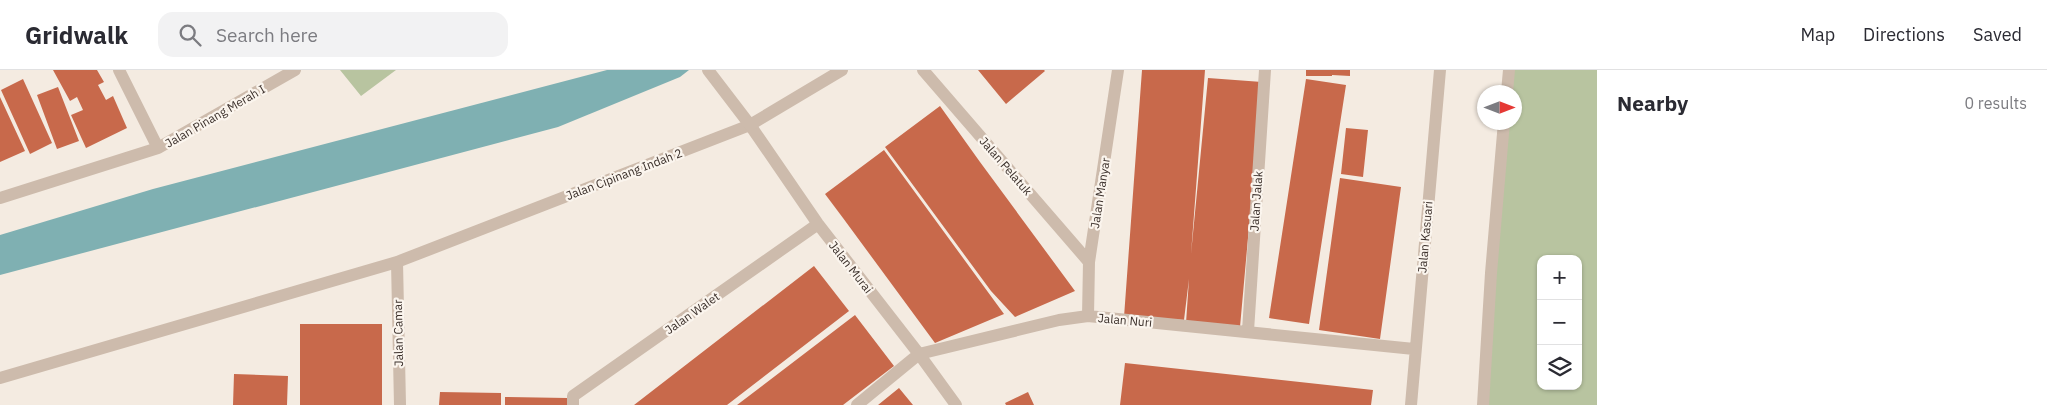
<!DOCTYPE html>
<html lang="en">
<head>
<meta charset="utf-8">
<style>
  :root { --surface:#fff; --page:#f2f2f3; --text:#2b2b33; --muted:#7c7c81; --line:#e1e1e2 }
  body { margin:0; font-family:"IBM Plex Sans",sans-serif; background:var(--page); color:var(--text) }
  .controls { position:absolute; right:15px; bottom:15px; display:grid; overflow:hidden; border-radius:10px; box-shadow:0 1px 4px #0004 }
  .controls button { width:45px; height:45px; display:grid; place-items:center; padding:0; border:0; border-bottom:1px solid var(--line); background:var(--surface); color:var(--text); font:25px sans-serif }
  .compass { position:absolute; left:1477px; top:15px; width:45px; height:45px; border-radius:50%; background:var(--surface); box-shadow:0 1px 4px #0004; rotate:90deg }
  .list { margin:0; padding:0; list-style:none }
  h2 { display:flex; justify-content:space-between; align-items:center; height:65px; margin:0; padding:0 20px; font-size:21px }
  h2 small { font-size:16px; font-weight:400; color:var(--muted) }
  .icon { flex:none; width:28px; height:28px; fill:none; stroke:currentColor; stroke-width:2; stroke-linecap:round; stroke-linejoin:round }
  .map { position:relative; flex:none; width:1597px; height:335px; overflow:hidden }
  header { display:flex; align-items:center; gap:30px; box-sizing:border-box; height:70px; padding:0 25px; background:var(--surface); border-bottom:1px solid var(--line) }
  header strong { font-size:24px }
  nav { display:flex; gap:28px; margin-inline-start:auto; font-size:18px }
  .search { width:350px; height:45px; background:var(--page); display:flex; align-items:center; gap:12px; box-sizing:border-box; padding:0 18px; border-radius:15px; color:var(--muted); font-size:19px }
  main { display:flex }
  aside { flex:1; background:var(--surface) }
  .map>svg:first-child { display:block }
  .green { fill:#b8c4a0; fill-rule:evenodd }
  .water { fill:#7fb0b2 }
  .building { fill:#c8694b }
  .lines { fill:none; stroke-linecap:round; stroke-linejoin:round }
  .minor { stroke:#cdbbac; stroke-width:12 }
  .tertiary { stroke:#cdbbac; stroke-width:12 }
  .labels { text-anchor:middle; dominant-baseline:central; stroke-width:4.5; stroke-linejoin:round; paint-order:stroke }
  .street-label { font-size:12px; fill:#3b302b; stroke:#fbf5ee }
</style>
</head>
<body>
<header>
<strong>Gridwalk</strong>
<div class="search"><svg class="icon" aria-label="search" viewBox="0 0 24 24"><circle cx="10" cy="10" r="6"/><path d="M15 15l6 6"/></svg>Search here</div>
<nav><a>Map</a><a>Directions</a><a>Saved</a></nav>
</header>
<main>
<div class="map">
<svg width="1597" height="335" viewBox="0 0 1597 335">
  <rect width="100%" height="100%" fill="#f4ebe1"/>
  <path class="green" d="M340 0H396L361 26Z
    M1509 0H1597V335H1483L1505 53 1514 52V22H1507ZM1541 189H1578V316H1541Z"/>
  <path class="water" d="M607 0H689L680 7 558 57 0 205V165L153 119Z"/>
  <path class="building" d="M53 0H97L104 12 98 15 106 30 113 26 127 58 86 78 71 45 83 40 77 27 70 31Z
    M978 0H1044L1045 1 1006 34Z
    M1142 0H1205L1191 184 1208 8 1262 12 1240 257 1186 253 1189 209 1184 250 1124 247Z
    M1306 0H1332V6H1306Z
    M1332 0H1350V6L1332 5Z
    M23 9 52 73 30 84 1 20Z
    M1306 9 1346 15 1309 254 1269 248Z
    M58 17 79 71 57 79 37 25Z
    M0 27 25 81 0 92Z
    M940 36 980 92 1075 221 1015 247 991 221 885 77Z
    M1346 58 1368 60 1363 107 1341 104Z
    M884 80 925 136 1004 244 935 273 843 148 825 124Z
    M1340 108 1401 117 1380 269 1319 260Z
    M814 196 849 241 727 335H634Z
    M855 245 894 296 856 325 843 335H737Z
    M300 254H382V335H300Z
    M1125 293 1373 320 1371 335H1120Z
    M234 304 288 306 287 335H233Z
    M899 318 913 335H878Z
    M440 322 501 323V335H439Z
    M1028 322 1034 335H1006L1005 333Z
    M505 327 567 328V335H505Z"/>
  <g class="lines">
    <path class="minor" d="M119 0 158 78
      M923 0 1089 192
      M1507 22 1509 0
      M0 128 158 78 295 0
      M397 192 400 335
      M1088 246 1089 192 1118 0
      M1248 261 1265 0
      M0 308 397 192 750 55 818 154 919 284 956 335
      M573 335V326L818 154
      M857 335 919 284 1059 250 1088 246 1414 279
      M1411 335 1440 0
      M1483 335 1491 203 1504 52"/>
    <path class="tertiary" d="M708 0 750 55 842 0"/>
  </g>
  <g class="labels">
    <g class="street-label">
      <text transform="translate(215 46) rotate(-30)">Jalan Pinang Merah I</text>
      <text transform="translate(1006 96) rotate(49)">Jalan Pelatuk</text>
      <text transform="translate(624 104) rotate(-21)">Jalan Cipinang Indah 2</text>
      <text transform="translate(1100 123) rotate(-81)">Jalan Manyar</text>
      <text transform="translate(1256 131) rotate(-86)">Jalan Jalak</text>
      <text transform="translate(1425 167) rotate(-85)">Jalan Kasuari</text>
      <text transform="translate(851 197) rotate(52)">Jalan Murai</text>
      <text transform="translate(692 243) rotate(-35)">Jalan Walet</text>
      <text transform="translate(1125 250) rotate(5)">Jalan Nuri</text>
      <text transform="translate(398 263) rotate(-91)">Jalan Camar</text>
    </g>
  </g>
</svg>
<div class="controls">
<button>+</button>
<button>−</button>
<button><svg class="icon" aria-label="layers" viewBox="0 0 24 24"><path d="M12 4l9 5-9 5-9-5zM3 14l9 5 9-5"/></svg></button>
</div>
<svg class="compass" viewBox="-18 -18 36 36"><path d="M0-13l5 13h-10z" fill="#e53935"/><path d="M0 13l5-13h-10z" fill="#7c7c81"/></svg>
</div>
<aside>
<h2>Nearby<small>0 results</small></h2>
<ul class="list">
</ul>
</aside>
</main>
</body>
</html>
